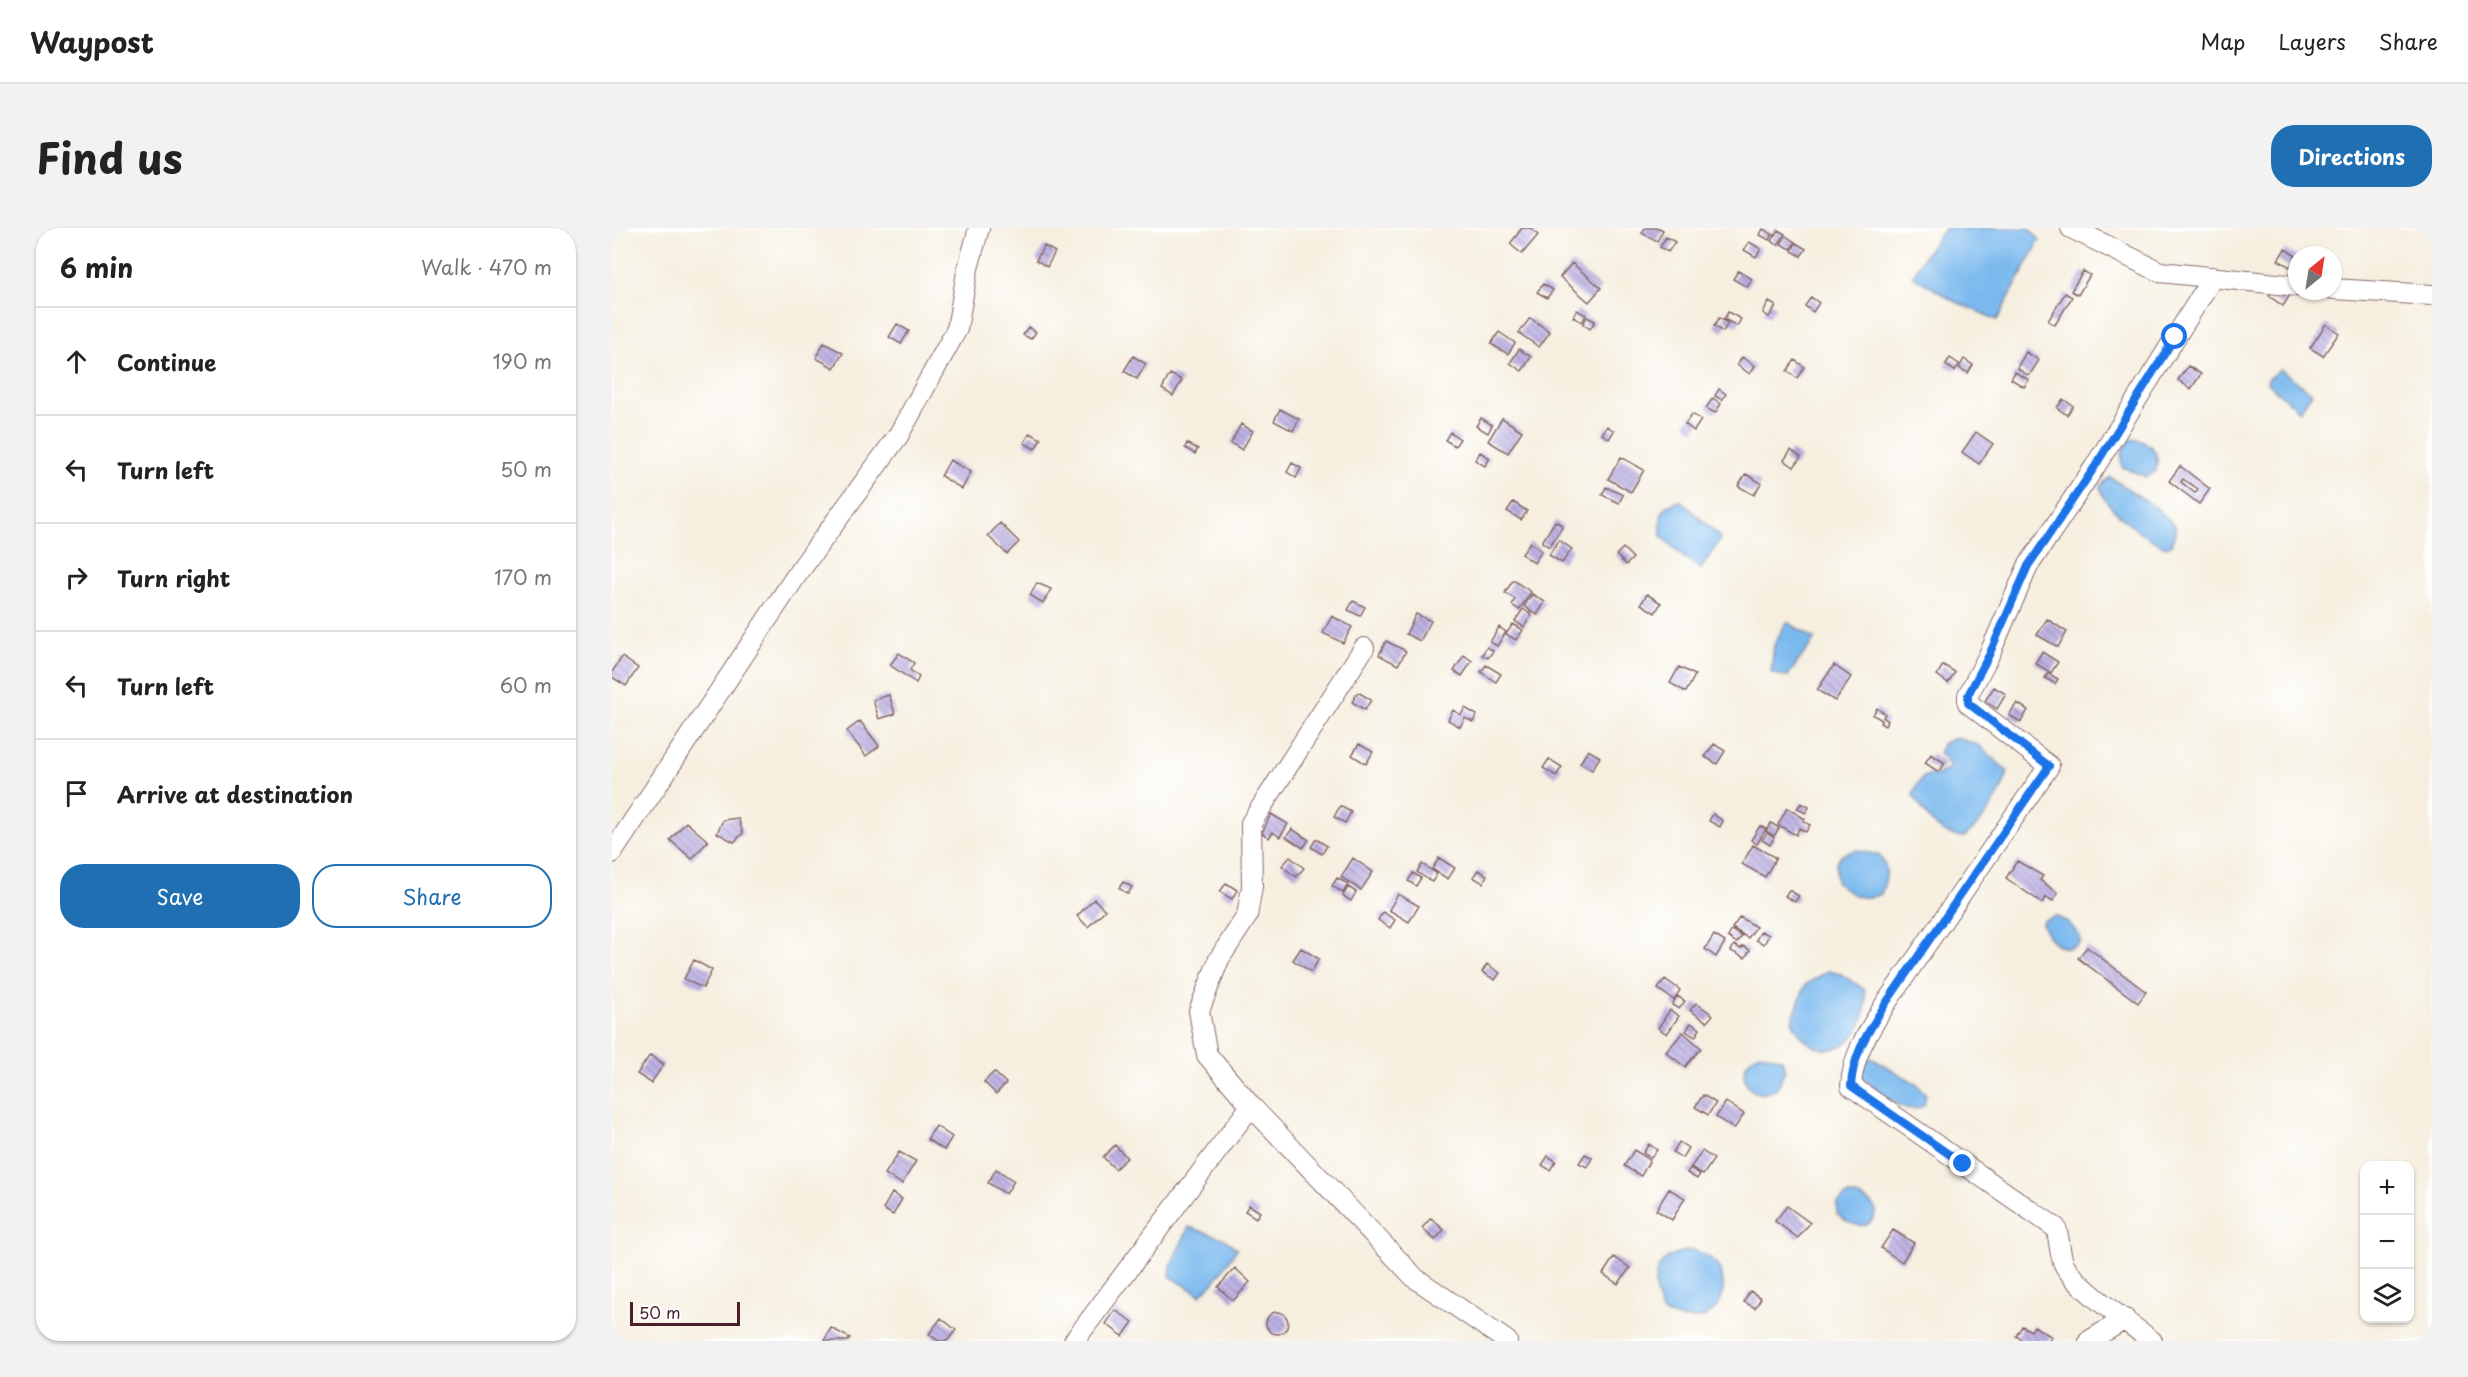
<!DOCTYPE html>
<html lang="en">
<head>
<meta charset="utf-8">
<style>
  :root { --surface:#fff; --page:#f2f2f2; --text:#222; --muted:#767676; --line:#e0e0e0; --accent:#1f6fb2 }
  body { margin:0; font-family:"Playpen Sans",sans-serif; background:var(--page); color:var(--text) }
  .controls { position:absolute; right:18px; bottom:18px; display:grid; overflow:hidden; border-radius:12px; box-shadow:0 2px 4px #0004 }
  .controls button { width:54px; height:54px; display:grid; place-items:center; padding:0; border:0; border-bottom:2px solid var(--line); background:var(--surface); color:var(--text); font:30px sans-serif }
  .compass { position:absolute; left:1676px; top:18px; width:54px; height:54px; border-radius:50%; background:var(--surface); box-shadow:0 2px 4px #0004; rotate:30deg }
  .scale { position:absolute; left:18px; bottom:15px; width:110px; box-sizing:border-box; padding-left:6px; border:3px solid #4a1f2b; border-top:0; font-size:16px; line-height:21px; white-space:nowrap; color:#4a1f2b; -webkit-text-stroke:4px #fff; paint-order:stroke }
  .stop { position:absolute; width:18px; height:18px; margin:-14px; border:4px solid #1a73e8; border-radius:50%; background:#fff }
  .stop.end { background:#1a73e8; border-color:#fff; box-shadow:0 2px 6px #0008 }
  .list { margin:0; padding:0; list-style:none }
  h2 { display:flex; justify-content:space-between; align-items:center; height:78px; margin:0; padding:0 24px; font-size:26px }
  h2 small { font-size:20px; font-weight:400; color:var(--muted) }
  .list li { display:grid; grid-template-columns:39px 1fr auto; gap:18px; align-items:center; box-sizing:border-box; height:108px; padding:0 24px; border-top:2px solid var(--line) }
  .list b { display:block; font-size:22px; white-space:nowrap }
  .list em { font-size:20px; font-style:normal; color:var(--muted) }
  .actions { display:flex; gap:12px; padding:18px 24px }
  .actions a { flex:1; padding:14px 0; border:2px solid var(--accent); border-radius:24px; text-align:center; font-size:21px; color:var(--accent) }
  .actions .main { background:var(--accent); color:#fff }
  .icon { flex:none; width:33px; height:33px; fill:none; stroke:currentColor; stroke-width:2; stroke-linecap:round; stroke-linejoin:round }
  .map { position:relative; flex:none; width:1820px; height:1113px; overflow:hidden; border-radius:24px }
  header { display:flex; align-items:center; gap:36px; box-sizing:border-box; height:84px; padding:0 30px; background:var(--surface); border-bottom:2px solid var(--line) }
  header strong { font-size:28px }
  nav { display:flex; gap:33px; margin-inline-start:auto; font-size:21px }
  .intro { display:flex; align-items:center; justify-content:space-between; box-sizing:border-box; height:144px; padding:0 36px }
  h1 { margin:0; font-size:42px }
  .button { padding:15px 27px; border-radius:24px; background:var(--accent); color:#fff; font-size:21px; font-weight:700 }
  main { display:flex; gap:36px; padding:0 36px }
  aside { flex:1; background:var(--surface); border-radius:24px; box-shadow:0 2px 4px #0004 }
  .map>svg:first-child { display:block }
  .water { fill:#7ab9ee; stroke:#626c8c; stroke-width:1.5 }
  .building { fill:url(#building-back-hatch); fill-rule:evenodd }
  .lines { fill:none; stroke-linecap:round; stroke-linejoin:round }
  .minor-casing { stroke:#86686a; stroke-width:22 }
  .minor { stroke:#fff; stroke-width:20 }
  .route { stroke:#1a73e8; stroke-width:8 }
</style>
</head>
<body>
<header>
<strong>Waypost</strong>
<nav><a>Map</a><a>Layers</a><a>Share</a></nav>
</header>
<div class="intro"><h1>Find us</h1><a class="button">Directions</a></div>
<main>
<aside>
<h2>6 min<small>Walk · 470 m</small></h2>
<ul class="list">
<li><svg class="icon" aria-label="ahead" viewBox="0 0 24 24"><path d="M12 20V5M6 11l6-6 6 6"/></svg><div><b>Continue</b></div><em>190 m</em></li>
<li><svg class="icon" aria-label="left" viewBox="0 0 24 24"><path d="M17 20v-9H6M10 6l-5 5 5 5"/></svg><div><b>Turn left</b></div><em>50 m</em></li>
<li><svg class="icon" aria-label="right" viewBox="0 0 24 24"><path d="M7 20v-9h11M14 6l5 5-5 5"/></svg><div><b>Turn right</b></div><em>170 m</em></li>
<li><svg class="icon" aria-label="left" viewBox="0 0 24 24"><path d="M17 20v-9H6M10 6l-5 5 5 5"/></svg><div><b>Turn left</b></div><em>60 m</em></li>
<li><svg class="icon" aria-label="arrive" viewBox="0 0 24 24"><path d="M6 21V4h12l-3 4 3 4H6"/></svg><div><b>Arrive at destination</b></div></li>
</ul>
<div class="actions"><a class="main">Save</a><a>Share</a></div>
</aside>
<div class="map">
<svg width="1820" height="1113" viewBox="0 0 1820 1113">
  <defs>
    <pattern id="building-back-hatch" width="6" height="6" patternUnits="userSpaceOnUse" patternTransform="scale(1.5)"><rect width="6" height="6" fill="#beb2e4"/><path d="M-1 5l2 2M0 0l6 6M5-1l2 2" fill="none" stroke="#9c90b9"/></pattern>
  </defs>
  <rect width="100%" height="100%" fill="#fff"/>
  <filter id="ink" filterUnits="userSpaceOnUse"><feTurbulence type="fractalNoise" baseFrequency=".0167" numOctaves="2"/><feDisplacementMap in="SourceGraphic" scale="12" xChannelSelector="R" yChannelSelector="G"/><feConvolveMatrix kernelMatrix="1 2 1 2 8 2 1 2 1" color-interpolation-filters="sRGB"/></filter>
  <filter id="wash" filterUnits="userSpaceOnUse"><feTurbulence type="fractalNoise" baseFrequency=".008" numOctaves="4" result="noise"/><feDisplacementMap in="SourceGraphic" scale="24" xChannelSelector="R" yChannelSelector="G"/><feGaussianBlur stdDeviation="1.35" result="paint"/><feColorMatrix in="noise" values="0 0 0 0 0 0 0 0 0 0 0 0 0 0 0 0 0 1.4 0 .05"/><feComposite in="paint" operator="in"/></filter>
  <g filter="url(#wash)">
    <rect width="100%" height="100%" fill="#f6efdf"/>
    <path class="water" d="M1333 0H1417L1428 12 1385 92 1340 72 1301 48 1312 28Z
      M1668 141 1700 165 1688 183 1655 155 1656 151Z
      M1520 211C1539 213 1550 226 1543 244L1534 249 1510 239C1508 226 1510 219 1520 211Z
      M1498 249 1542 278 1563 297V305L1559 317 1554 319C1534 310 1491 281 1488 258Z
      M1069 273 1106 307 1108 312 1089 341 1071 329 1049 308C1048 288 1047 277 1069 273Z
      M1174 395H1177L1203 411 1175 449 1159 445 1162 417Z
      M1344 509 1368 518 1396 544C1389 568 1372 594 1352 609 1326 609 1313 587 1301 567 1305 555 1311 544 1325 547L1338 540 1334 531 1327 526 1330 516Z
      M1244 622 1267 627C1278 641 1275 649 1269 666 1251 674 1237 667 1224 653V635L1229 627Z
      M1443 688 1456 694 1468 708V714C1453 729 1435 712 1430 695L1431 693Z
      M1216 743 1229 746 1253 762C1261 815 1206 848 1180 793L1193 757Z
      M1147 825 1170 831 1173 842 1165 861C1159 863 1152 867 1146 865 1133 861 1128 846 1136 834 1138 830 1144 827 1147 825Z
      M1259 830 1302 854 1314 866 1312 877C1294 891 1266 862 1252 852L1249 848 1253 833Z
      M1235 967C1246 967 1259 972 1264 982 1259 1005 1239 999 1225 986V976Z
      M577 999 611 1010 625 1021 602 1054 588 1067 558 1048 559 1036Z
      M1082 1022C1089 1025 1098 1029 1103 1034 1116 1051 1114 1078 1093 1088 1080 1094 1064 1090 1051 1085 1035 1052 1042 1025 1082 1022Z"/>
    <g id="blocks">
      <path class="building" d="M910 0H918L926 7 910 26 898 16Z
        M1033 0H1047L1051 2 1045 13 1030 5Z
        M1151 1 1160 6 1157 12 1148 7Z
        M1166 2 1173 6 1166 17 1159 13Z
        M1174 8 1183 14 1179 21 1169 16Z
        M1054 9 1063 14 1056 24 1048 19Z
        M1137 14 1149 21 1144 29 1132 22Z
        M1184 15 1194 21 1189 28 1180 23Z
        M432 18 443 24 435 39 424 32Z
        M1673 21 1684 28 1678 39 1666 32Z
        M960 35 989 60 977 74 948 49Z
        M1126 43 1140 51 1135 59 1121 51Z
        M1471 43 1478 47 1466 67 1459 63Z
        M931 56 941 62 935 70 925 64Z
        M1664 58 1678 67 1671 78 1657 68Z
        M1453 65 1460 69 1443 97 1436 93Z
        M1199 69 1207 75 1201 84 1193 78Z
        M1157 74 1164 78 1157 89 1151 85Z
        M965 82 974 87 970 94 961 89Z
        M1116 84 1129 91 1125 98 1112 91Z
        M975 89 983 93 978 101 971 96Z
        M918 90 938 104 927 119 907 105Z
        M1107 90 1116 95 1111 104 1102 98Z
        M285 96 297 103 289 116 277 109Z
        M1714 96 1727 105 1711 128 1698 120Z
        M416 99 424 104 419 111 411 107Z
        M887 104 903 115 896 126 879 116Z
        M212 115 231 125 222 140 204 130Z
        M907 121 919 129 910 143 898 135Z
        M1414 124 1427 132 1417 148 1405 140Z
        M521 128 534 136 525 151 512 143Z
        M1130 129 1143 138 1138 146 1125 137Z
        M1338 130 1347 136 1343 143 1333 137Z
        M1352 131 1361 137 1356 145 1347 140Z
        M1183 132 1192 139 1185 150 1175 143Z
        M1576 138 1589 146 1579 161 1566 152Z
        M1403 144 1417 152 1412 159 1399 151Z
        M558 146 570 152 561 168 550 161Z
        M1107 161 1114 166 1110 172 1103 168Z
        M1101 170 1109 176 1103 185 1094 180Z
        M1451 171 1461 178 1455 187 1445 180Z
        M668 181 687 191 681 203 662 193Z
        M1080 186 1089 192 1082 203 1073 196Z
        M869 190 880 197 876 205 864 198Z
        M890 190 910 203 896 225 876 213Z
        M629 196 641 203 630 222 619 215Z
        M995 198 1002 203 997 211 990 206Z
        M838 204 848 211 843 218 833 212Z
        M1364 204 1381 216 1367 236 1350 224Z
        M418 205 429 211 423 221 412 215Z
        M575 215 586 221 583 226 573 220Z
        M1179 222 1189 229 1182 239 1172 232Z
        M868 224 878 230 873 238 863 232Z
        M1009 229 1032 242 1019 264 996 251Z
        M338 232 359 244 350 261 329 248Z
        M680 235 689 240 684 250 675 244Z
        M1568 238 1598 261 1587 276 1557 253ZM1571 251 1586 261 1583 265 1569 254Z
        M1134 246 1149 255 1142 267 1126 258Z
        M994 259 1011 267 1007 275 990 267Z
        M901 274 915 283 909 292 895 283Z
        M943 293 951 298 937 319 930 314Z
        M388 295 407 314 395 326 376 308Z
        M947 312 960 321 950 335 937 327Z
        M918 314 930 323 922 335 910 326Z
        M1011 320 1021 330 1014 337 1004 327Z
        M901 352 919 364 907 382 900 377 903 371 893 365Z
        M425 355 439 361 431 375 418 367Z
        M920 366 933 374 925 387 912 378Z
        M1035 366 1049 375 1043 385 1029 376Z
        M741 373 753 379 748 388 736 382Z
        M911 381 920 387 912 399 903 393Z
        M804 386 819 393 808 413 794 406Z
        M720 388 740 399 731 415 711 405Z
        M1435 391 1455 404 1446 419 1425 407Z
        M901 396 911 402 904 412 894 406Z
        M887 399 894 404 885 418 878 414Z
        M774 413 794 423 786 437 767 427Z
        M875 419 881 423 876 430 870 427Z
        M1430 424 1446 434 1439 445 1423 435Z
        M287 425 302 435 298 442 307 449 304 455 278 437Z
        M852 427 860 433 850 448 842 443Z
        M10 429 26 440 14 458 0 449V444Z
        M874 437 889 446 884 454 869 444Z
        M1222 437 1239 449 1223 473 1205 462Z
        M1331 437 1343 444 1336 455 1325 447Z
        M1067 439 1083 447 1074 464 1058 455Z
        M1436 445 1446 451 1443 456 1433 450Z
        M1382 459 1394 466 1385 481 1373 473Z
        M746 464 759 472 753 482 740 474Z
        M277 467 283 486 267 491 261 472Z
        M1405 475 1416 482 1409 494 1397 487Z
        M853 480 865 487 861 494 853 490 848 499 836 492 841 482 849 487Z
        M1265 480 1273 486 1271 489 1276 493 1273 498 1268 495 1270 492 1261 487Z
        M248 493 267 518 254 528 235 503Z
        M747 516 761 524 754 536 740 527Z
        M1102 516 1113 523 1105 536 1093 529Z
        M976 522 988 529 980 542 968 535Z
        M1319 526 1333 535 1327 544 1313 535Z
        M937 531 950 539 944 548 931 540Z
        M1189 575 1197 579 1194 585 1185 581Z
        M728 578 739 584 733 595 722 589Z
        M1175 580 1193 591 1191 593 1198 597 1194 604 1187 600 1184 607 1166 597Z
        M659 586 676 596 668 609 661 604 657 610 650 605Z
        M1101 586 1111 593 1108 599 1097 593Z
        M126 590 131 605 122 614 105 605 111 592Z
        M74 594 96 613 80 631 58 612Z
        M1159 595 1167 600 1162 608 1154 603Z
        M1148 598 1154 601 1145 616 1139 612Z
        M680 601 697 612 691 620 674 609Z
        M1155 605 1162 610 1158 617 1150 612Z
        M704 611 715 618 710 626 699 619Z
        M1141 617 1164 630 1153 649 1130 636Z
        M678 629 692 640 684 649 670 638Z
        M741 630 761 644 749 662 729 649Z
        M827 630 843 640 836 651 820 641Z
        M1405 633 1431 648 1428 652 1446 665 1441 673 1434 669 1430 675 1394 650Z
        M810 636 825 646 820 654 805 644Z
        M866 642 875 647 871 655 861 649Z
        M801 645 809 650 804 658 796 653Z
        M725 650 736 656 731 665 720 658Z
        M511 654 520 659 516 666 507 660Z
        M614 655 625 662 620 671 608 664Z
        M736 659 744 664 739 673 731 668Z
        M1177 662 1187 668 1183 674 1173 668Z
        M786 666 807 678 797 694 777 682Z
        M482 671 493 682 476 699 465 688Z
        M771 684 783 692 778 700 766 692Z
        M1128 689 1144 699 1136 710 1120 700Z
        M1120 702 1130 708 1125 715 1116 709Z
        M1149 703 1157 707 1152 716 1144 712Z
        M1102 707 1113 714 1104 729 1093 721Z
        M1122 717 1129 721 1131 718 1138 722 1133 730 1119 723Z
        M1475 719 1534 764 1526 775 1466 730Z
        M689 720 707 731 699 744 681 732Z
        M82 732 100 742 91 760 72 751Z
        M875 736 888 745 883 752 870 744Z
        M1053 751 1068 762 1062 772 1046 761Z
        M1065 768 1073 773 1067 781 1060 777Z
        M1084 775 1101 787 1095 794 1078 782Z
        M1058 782 1067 788 1055 806 1046 800Z
        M1079 795 1088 801 1083 809 1074 803Z
        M1071 804 1089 820 1073 839 1054 824Z
        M38 827 52 836 39 855 25 846Z
        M382 844 394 855 384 866 372 854Z
        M1091 867 1104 875 1096 887 1083 879Z
        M1114 874 1132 886 1122 901 1104 889Z
        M324 898 340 909 332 922 315 911Z
        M1067 914 1076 920 1070 930 1061 924Z
        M1037 916 1045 922 1039 930 1031 925Z
        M503 917 515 930 503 941 491 929Z
        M1022 922 1038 932 1029 948 1012 938Z
        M1090 923 1102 931 1091 947 1079 939Z
        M287 924 304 933 290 956 273 946Z
        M973 926 980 930 975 939 967 935Z
        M936 928 944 933 938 942 930 937Z
        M1078 940 1088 946 1085 951 1075 945Z
        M384 941 402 953 394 966 376 955Z
        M1057 961 1073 970 1060 992 1044 982Z
        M280 965 290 971 281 987 271 981Z
        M637 977 648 984 644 990 633 983Z
        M1175 978 1198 995 1186 1010 1163 993Z
        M819 990 832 1002 823 1012 810 1000Z
        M1281 1002 1302 1015 1290 1034 1269 1020Z
        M1002 1029 1018 1040 1006 1056 991 1046Z
        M623 1040 638 1054 621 1073 606 1059Z
        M1138 1063 1149 1070 1143 1080 1132 1074Z
        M503 1082 521 1094 511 1108 494 1096Z
        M654 1095a11 11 0 1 1 22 0a11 11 0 1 1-22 0Z
        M329 1090 344 1102 335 1113H327L317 1106Z
        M1410 1098 1419 1103 1422 1098 1440 1109 1437 1113H1412L1404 1108Z
        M219 1100 238 1110 236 1113H212Z"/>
    </g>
  </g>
  <g filter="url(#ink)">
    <use href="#blocks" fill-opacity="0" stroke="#86686a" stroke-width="1.5"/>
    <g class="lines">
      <defs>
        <path id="minor" d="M1459 0 1548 44 1685 58
          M1721 61 1820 67
          M752 420 639 595 640 659 635 688 607 731 587 783 595 827 639 878 803 1050 895 1113
          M0 625 186 345 286 208 345 101 355 44 367 0
          M462 1113 639 878
          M1477 1113 1513 1091
          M1540 1113C1519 1096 1463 1059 1452 1036 1447 1025 1448 1012 1444 1000L1239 858C1241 825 1257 803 1274 775L1437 538 1356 475V467L1377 427 1416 338 1482 240 1601 49"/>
      </defs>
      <use href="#minor" class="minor-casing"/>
      <use href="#minor" class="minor"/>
    </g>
  </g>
  <g class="lines" filter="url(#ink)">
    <path class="route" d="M1351 936 1239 858C1241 825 1257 803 1274 775L1437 538 1356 475V467L1377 427 1416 338 1482 240 1563 109"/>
  </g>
</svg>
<div class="controls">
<button>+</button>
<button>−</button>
<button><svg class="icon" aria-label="layers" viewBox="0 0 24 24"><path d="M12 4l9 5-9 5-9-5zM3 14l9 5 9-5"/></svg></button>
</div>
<svg class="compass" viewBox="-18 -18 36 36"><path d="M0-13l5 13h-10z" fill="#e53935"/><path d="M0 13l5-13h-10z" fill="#767676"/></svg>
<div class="scale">50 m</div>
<div class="stop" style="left:1563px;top:109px"></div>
<div class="stop end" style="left:1351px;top:936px"></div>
</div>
</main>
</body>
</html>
